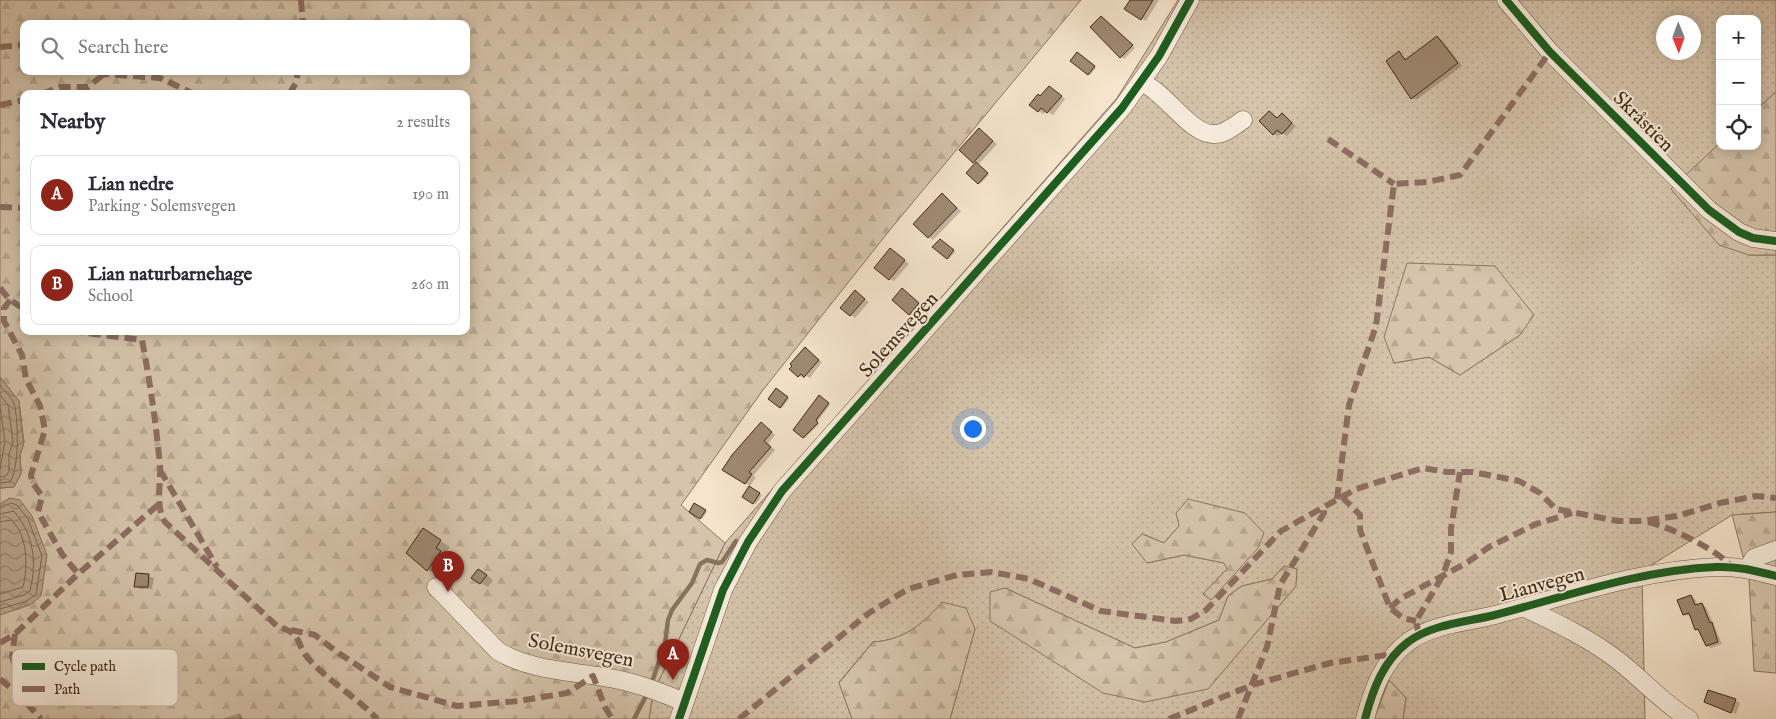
<!DOCTYPE html>
<html lang="en">
<head>
<meta charset="utf-8">
<style>
  :root { --surface:#fff; --page:#f7f7f7; --text:#2b2b33; --muted:#7c7c81; --line:#e1e1e2; --accent:#8f2418 }
  body { margin:0; font-family:"IM FELL English",serif; background:var(--page); color:var(--text) }
  .controls { position:absolute; right:15px; top:15px; display:grid; overflow:hidden; border-radius:10px; box-shadow:0 2px 12px #0003 }
  .controls button { width:45px; height:45px; display:grid; place-items:center; padding:0; border:0; border-bottom:1px solid var(--line); background:var(--surface); color:var(--text); font:25px sans-serif }
  .compass { position:absolute; left:1656px; top:15px; width:45px; height:45px; border-radius:50%; background:var(--surface); box-shadow:0 2px 12px #0003; rotate:179deg }
  .you { position:absolute; left:972px; top:428px; width:18px; height:18px; margin:-12px; border:4px solid #fff; border-radius:50%; background:#1a73e8; box-shadow:0 0 0 8px #1a73e833 }
  .badge { display:grid; place-items:center; width:32px; height:32px; border-radius:50%; background:var(--accent); color:#fff; font-size:16px; font-weight:700 }
  .pin { position:absolute; translate:-50% -41px; filter:drop-shadow(0 1px 2px #0008) }
  .pin::after { content:''; position:absolute; top:26px; width:18px; height:15px; background:inherit; clip-path:polygon(0 0,100% 0,50% 100%) }
  .list { margin:0; padding:0; list-style:none }
  h2 { display:flex; justify-content:space-between; align-items:center; height:65px; margin:0; padding:0 20px; font-size:21px }
  h2 small { font-size:16px; font-weight:400; color:var(--muted) }
  .list li { display:grid; grid-template-columns:32px 1fr auto; gap:15px; align-items:center; box-sizing:border-box; height:80px; margin:0 10px 10px; padding:0 10px; border:1px solid var(--line); border-radius:10px }
  .list b { display:block; font-size:19px; white-space:nowrap }
  .list p { margin:0; font-size:16px; white-space:nowrap; color:var(--muted) }
  .list em { font-size:16px; font-style:normal; color:var(--muted) }
  .icon { flex:none; width:28px; height:28px; fill:none; stroke:currentColor; stroke-width:2; stroke-linecap:round; stroke-linejoin:round }
  .map { position:relative; flex:none; width:1776px; height:719px; overflow:hidden }
  .search { position:absolute; background:var(--surface); box-shadow:0 2px 12px #0003; left:20px; top:20px; width:450px; height:55px; display:flex; align-items:center; gap:12px; box-sizing:border-box; padding:0 18px; border-radius:10px; color:var(--muted); font-size:19px }
  .panel { position:absolute; background:var(--surface); box-shadow:0 2px 12px #0003; left:20px; top:90px; width:450px; height:245px; border-radius:10px }
  .map>svg:first-child { display:block }
  .green { fill:url(#green-dots); stroke:#8c765f; fill-rule:evenodd }
  .forest { fill:url(#forest-firs); stroke:#8c765f; fill-rule:evenodd }
  .water { fill:url(#water-waves); stroke:#88735c }
  .shadow { fill:#0003 }
  .lines { fill:none; stroke-linecap:round; stroke-linejoin:round }
  .shore { stroke:#7c6650; stroke-width:1 }
  .stream { stroke:#88735c; stroke-width:4.5 }
  .building { fill:#9f8a73; stroke:#412812 }
  .minor-casing { stroke:#6e5740; stroke-width:19 }
  .minor { stroke:#f8eede; stroke-width:18 }
  .quiet { stroke:#8d6e63; stroke-width:6; stroke-dasharray:12 6; stroke-linecap:butt }
  .cycleway-casing { stroke:#f8eede; stroke-width:11 }
  .cycleway { stroke:#1b5e20; stroke-width:8 }
  .labels { text-anchor:middle; dominant-baseline:central; stroke-width:4; stroke-linejoin:round; paint-order:stroke }
  .street-label { font-size:20px; fill:#412812; stroke:#f8eede }
  .key { fill:#f8eede; stroke:#c1b3a1; stroke-width:1 }
  .key-label { font-size:14px; fill:#412812 }
</style>
</head>
<body>
<div class="map">
<svg width="1776" height="719" viewBox="0 0 1776 719">
  <defs>
    <pattern id="green-dots" width="8" height="8" patternUnits="userSpaceOnUse" patternTransform="scale(1.25)"><rect width="8" height="8" fill="#d6c5ac"/><path d="M2 2h.1M6 6h.1" fill="none" stroke="#b9a993" stroke-width="1.8" stroke-linecap="round"/></pattern>
    <pattern id="forest-firs" width="22" height="20" patternUnits="userSpaceOnUse" patternTransform="scale(1.25)"><rect width="22" height="20" fill="#d6c5ac"/><path d="M5 1l3.5 6h-7zM16 11l3.5 6h-7z" fill="#b9a993"/></pattern>
    <pattern id="water-waves" width="16" height="10" patternUnits="userSpaceOnUse" patternTransform="scale(1.25)"><rect width="16" height="10" fill="#b8a58d"/><path d="M0 5q4-4 8 0t8 0" fill="none" stroke="#978672"/></pattern>
  </defs>
  <rect width="100%" height="100%" fill="#f5e5cc"/>
  <filter id="stains"><feTurbulence type="fractalNoise" baseFrequency=".004" numOctaves="4"/><feColorMatrix values="0 0 0 0 .2 0 0 0 0 .09 0 0 0 0 .02 0 0 0 .5 -.17"/></filter>
  <radialGradient id="worn" r=".72"><stop offset=".6" stop-color="#630" stop-opacity="0"/><stop offset="1" stop-color="#630" stop-opacity=".3"/></radialGradient>
  <path class="green" d="M1178 0H1776V92L1757 109V19H1720V143L1671 189 1696 216 1749 255H1776V512L1732 515 1642 571 1645 719H1403L1406 698 1389 680 1374 719H950L975 629 943 602C923 624 904 640 873 642L839 682 852 719H649L653 693 725 543 1117 98ZM1664 22H1694V52H1664ZM1520 335 1460 375 1429 357 1394 363ZM1179 526 1258 548 1204 594 1227 569 1225 563 1184 555 1147 563 1143 534 1164 543ZM1284 566 1296 586 1208 688 1005 588 1135 648 1166 642 1219 620 1228 596 1242 586 1272 579Z"/>
  <path class="forest" d="M0 0H1081L889 231 763 390 681 505 725 543 653 693 649 719H0V615L5 612 10 498 0 504V488L14 487 21 474 20 455 24 442 19 401 0 377ZM24 24H466V71H24ZM24 94H466V331H24Z
    M1776 92V255H1749L1719 245 1671 189 1720 143V146H1757V109Z
    M1407 263 1495 266 1534 315 1520 335 1460 375 1429 357 1394 363 1384 337Z
    M1188 499 1245 513 1264 533 1258 548 1211 600 1203 594 1227 569 1224 563 1184 555 1147 563 1132 544 1142 534 1164 543 1179 526 1176 513Z
    M1776 512V673L1754 671 1749 579 1732 515Z
    M1284 566 1297 569 1296 586 1208 689 1145 702 1103 693 990 621V592L1005 588 1135 648 1166 642 1219 620 1228 596 1242 586 1272 579Z
    M942 602 966 608 975 629 950 719H852L839 683 873 642C904 640 923 624 942 602Z
    M1389 680 1406 698 1403 719H1374Z"/>
  <path class="water" d="M0 377 19 401 21 426 24 442 20 455 21 474 14 487 0 488Z
    M10 498 20 500 32 516 47 555 41 596 30 605 0 615V504Z"/>
  <path class="shadow" d="M1131 0H1159L1146 21 1126 9Z
    M1104 19 1135 48 1124 59 1092 27Z
    M1437 38 1442 40 1462 66 1416 100 1412 98 1399 53 1407 60Z
    M1079 54 1096 68 1090 75 1088 74Z
    M1054 90 1065 99 1053 115 1046 111 1043 114 1031 105Z
    M1269 112 1278 119 1282 115 1296 126 1287 136 1282 133 1278 136 1274 134Z
    M979 129 997 144 978 165 989 175 980 184 976 163 974 162Z
    M942 194 961 211 933 240 929 237Z
    M942 241 955 252 949 259 947 258Z
    M895 252 909 264 894 281 890 279Z
    M904 291 920 305 912 315 910 314Z
    M855 292 869 302 855 318 842 308Z
    M810 352 822 362 810 378 806 376 804 379 791 369Z
    M777 390 789 399 782 408 770 399Z
    M821 397 830 405 817 422 819 424 805 438 803 437Z
    M765 426 775 435 768 444 775 450 753 476 756 477 749 488 762 495 756 504 744 496 750 486 724 469Z
    M695 504 707 512 702 519 691 511Z
    M433 536 450 547 445 554 450 558 437 576 408 553Z
    M137 574 154 578 152 589H140L136 586Z
    M486 574 493 580 488 587 481 583Z
    M1691 596 1695 599 1698 605 1702 604 1706 607 1722 644 1711 648 1707 646 1691 616 1684 615Z
    M1735 700 1740 703 1736 714 1710 704Z
    M240 713 243 719H222Z"/>
  <g class="lines">
    <path class="shore" d="M0 385C4 391 13 398 14 404 19 421 19 469 10 482L0 483
      M0 395 8 405 13 442 9 454V471L6 476 0 477
      M0 407 5 441 0 469
      M0 508 11 503 17 505 28 519 42 556 36 594 27 601 0 609
      M0 514 14 511C34 536 37 561 30 591L24 595 0 602
      M0 522 11 520C28 535 28 566 23 587L0 594"/>
    <path class="stream" d="M652 682 665 644 668 620 672 610 692 583 700 564 707 560 718 563 722 562 736 541
      M634 719 646 696"/>
  </g>
  <path class="building" d="M1130 0H1153L1141 20 1124 9Z
    M1101 16 1133 45 1120 58 1090 27Z
    M1437 36 1458 63 1411 99 1386 61 1399 51 1405 60Z
    M1077 52 1095 66 1088 75 1070 61Z
    M1049 86 1062 96 1047 113 1041 108 1038 112 1029 105 1038 94 1040 96Z
    M1269 111 1277 118 1282 113 1292 123 1282 134 1277 130 1273 135 1259 121Z
    M979 128 993 141 973 163 959 150Z
    M976 162 988 173 978 184 966 173Z
    M942 193 957 208 928 238 913 224Z
    M940 239 954 250 947 259 932 247Z
    M890 248 905 260 889 280 874 268Z
    M902 288 919 303 909 315 892 300Z
    M855 290 865 299 850 316 840 308Z
    M805 347 819 360 804 377 801 374 798 377 789 369 792 366 790 364Z
    M776 388 788 397 780 408 768 399Z
    M819 395 829 403 816 420 818 423 803 438 793 430Z
    M761 422 772 432 764 441 771 447 749 472 752 474 745 484 722 470 732 455Z
    M749 486 760 493 753 504 742 497Z
    M694 503 706 510 700 519 689 512Z
    M423 528 441 540 436 548 441 551 427 571 406 553Z
    M478 569 487 575 480 584 471 578Z
    M136 573 149 574 148 587H134Z
    M1691 595 1695 605 1702 603 1710 623 1712 622 1718 642 1706 646 1698 629 1695 630 1689 613 1683 615 1677 600Z
    M1708 690 1736 699 1731 713 1704 702Z"/>
  <g class="lines">
    <defs>
      <path id="minor" d="M1506 0 1550 52 1709 210 1739 232 1753 238 1776 241
        M1140 82C1165 90 1190 136 1215 134 1225 134 1234 126 1243 120
        M1747 569 1754 558 1776 550
        M436 587 498 651C529 670 568 671 603 677 632 681 658 691 684 702
        M1523 607C1557 623 1591 639 1620 662 1644 681 1663 703 1689 719
        M679 719 723 590 748 542 782 491 1122 108 1159 56 1190 0
        M1365 719C1373 689 1383 661 1408 642 1432 624 1467 622 1495 615 1567 596 1641 570 1716 567 1737 566 1756 571 1776 576"/>
    </defs>
    <use href="#minor" class="minor-casing"/>
    <use href="#minor" class="minor"/>
    <path class="quiet" d="M301 0 303 24
      M0 47 24 45
      M98 71 104 74 160 78 194 94
      M42 94 60 87H88L104 74
      M289 94 296 83 298 71
      M0 105 24 100
      M1328 139 1394 184
      M0 207 24 208
      M0 288 10 300 24 309
      M10 300 4 308V321L22 355 26 379 40 406 45 430 31 475 32 482 42 496 38 512 62 554 78 574
      M71 331 142 340C150 382 156 423 160 466 161 485 155 505 165 522L277 626C304 635 294 640 307 657 327 681 356 696 377 719
      M160 470 217 567
      M1342 497 1360 515V530L1390 608 1403 618 1416 621
      M1337 499 1349 405 1376 326 1394 184 1427 182 1460 175 1550 52
      M1648 522C1670 527 1718 550 1732 567
      M1390 608 1400 599 1468 562 1489 547 1536 524 1572 513
      M291 630 315 635 337 652 390 687 457 706 519 701 567 693 593 676 605 707 612 719
      M15 634 12 656 19 682 17 693
      M1419 635 1416 621 1443 575 1451 552V529L1460 472
      M0 643 15 634 78 574 159 504
      M0 679 17 693 41 719
      M739 719 869 613 908 589 957 575 992 572 1029 579 1101 611 1176 621 1191 619 1206 610 1281 531 1356 489 1423 468 1447 472H1473L1519 481 1540 493 1556 509 1618 521H1642L1677 516 1720 503 1756 496 1776 498
      M1169 719 1252 685 1330 663 1395 654
      M1238 719 1267 647 1280 585 1324 513V507"/>
    <defs>
      <path id="cycleway" d="M1506 0 1550 52 1709 210 1739 232 1753 238 1776 241
        M679 719 723 590 748 542 782 491 1122 108 1159 56 1190 0
        M1365 719C1373 689 1383 661 1408 642 1432 624 1467 622 1495 615 1567 596 1641 570 1716 567 1737 566 1756 571 1776 576"/>
    </defs>
    <use href="#cycleway" class="cycleway-casing"/>
    <use href="#cycleway" class="cycleway"/>
  </g>
  <g class="labels">
    <g class="street-label">
      <text transform="translate(1643 122) rotate(45)">Skråstien</text>
      <text transform="translate(899 335) rotate(-48)">Solemsvegen</text>
      <text transform="translate(1542 585) rotate(-15)">Lianvegen</text>
      <text transform="translate(581 651) rotate(11)">Solemsvegen</text>
    </g>
  </g>
  <rect x="12" y="649" width="166" height="57" rx="8" class="key"/>
  <rect x="22" y="663" width="23" height="7" fill="#1b5e20"/>
  <rect x="22" y="686" width="23" height="6" fill="#8d6e63"/>
  <g class="key-label">
    <text x="54" y="671">Cycle path</text>
    <text x="54" y="694">Path</text>
  </g>
  <rect width="100%" height="100%" filter="url(#stains)"/>
  <rect width="100%" height="100%" fill="url(#worn)"/>
</svg>
<div class="controls">
<button>+</button>
<button>−</button>
<button><svg class="icon" aria-label="locate" viewBox="0 0 24 24"><circle cx="12" cy="12" r="6"/><path d="M12 2v4M12 18v4M2 12h4M18 12h4"/></svg></button>
</div>
<svg class="compass" viewBox="-18 -18 36 36"><path d="M0-13l5 13h-10z" fill="#e53935"/><path d="M0 13l5-13h-10z" fill="#7c7c81"/></svg>
<div class="you"></div>
<div class="pin badge" style="left:673px;top:680px">A</div>
<div class="pin badge" style="left:448px;top:592px">B</div>
<div class="search"><svg class="icon" aria-label="search" viewBox="0 0 24 24"><circle cx="10" cy="10" r="6"/><path d="M15 15l6 6"/></svg>Search here</div>
<section class="panel">
<h2>Nearby<small>2 results</small></h2>
<ul class="list">
<li><span class="badge">A</span><div><b>Lian nedre</b><p>Parking · Solemsvegen</p></div><em>190 m</em></li>
<li><span class="badge">B</span><div><b>Lian naturbarnehage</b><p>School</p></div><em>260 m</em></li>
</ul>
</section>
</div>
</body>
</html>
